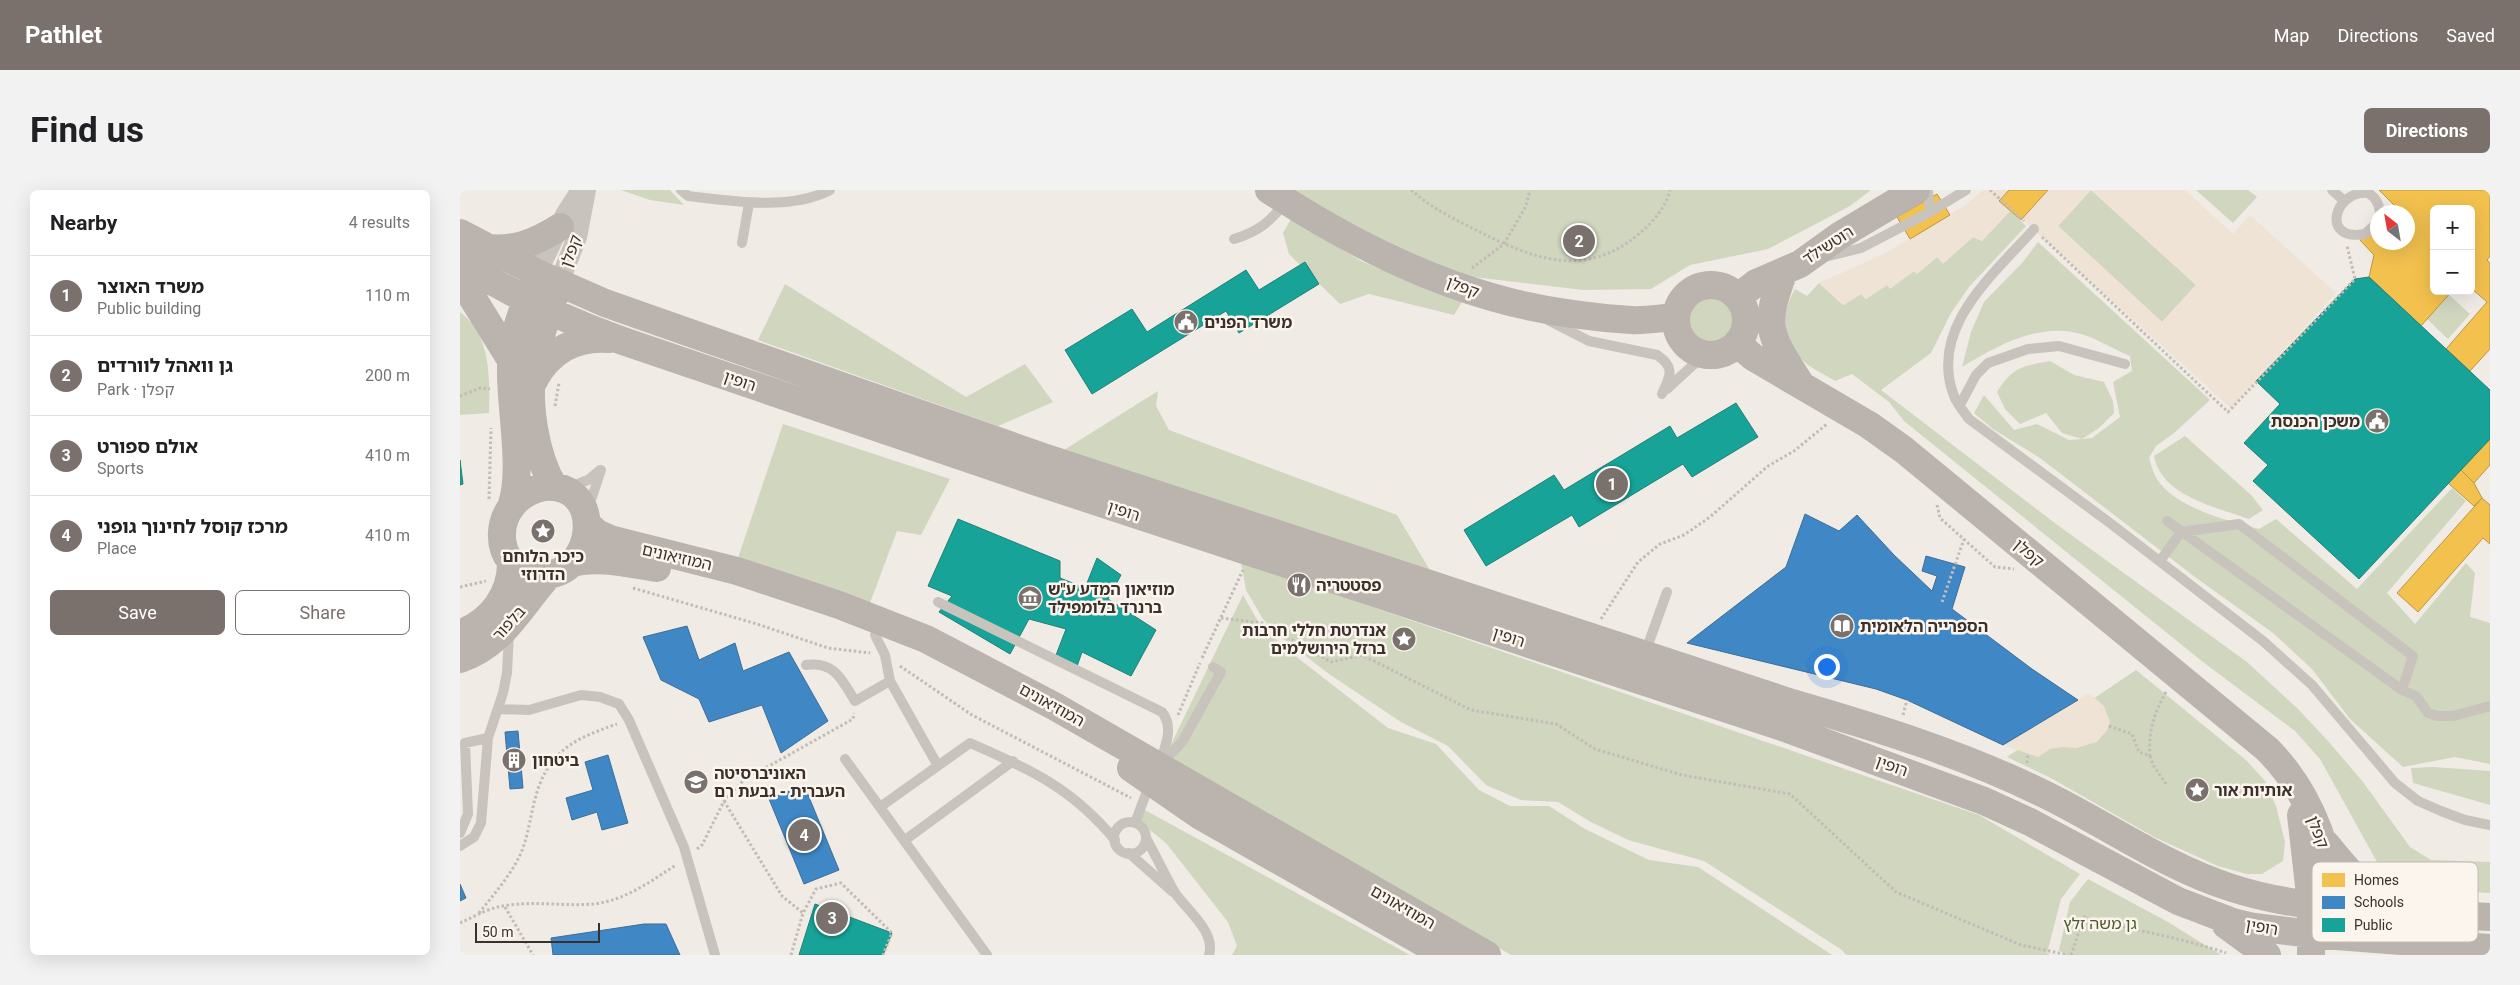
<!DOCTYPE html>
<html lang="en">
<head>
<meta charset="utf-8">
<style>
  :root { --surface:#fff; --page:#f2f2f2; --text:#202124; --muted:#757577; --line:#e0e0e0; --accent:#7a716c }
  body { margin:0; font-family:Roboto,"Noto Sans Hebrew",sans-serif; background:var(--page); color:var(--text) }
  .controls { position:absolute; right:15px; top:15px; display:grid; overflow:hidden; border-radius:8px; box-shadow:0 5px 20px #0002 }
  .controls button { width:45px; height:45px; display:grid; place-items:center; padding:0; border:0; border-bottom:1px solid var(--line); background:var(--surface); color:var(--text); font:25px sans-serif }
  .compass { position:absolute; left:1910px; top:15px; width:45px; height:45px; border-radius:50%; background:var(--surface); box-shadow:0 5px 20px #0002; rotate:329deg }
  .scale { position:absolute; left:15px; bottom:12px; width:125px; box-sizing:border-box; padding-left:5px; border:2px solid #3b302b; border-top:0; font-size:14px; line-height:18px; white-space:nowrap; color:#3b302b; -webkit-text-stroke:4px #fbf5ee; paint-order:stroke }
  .you { position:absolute; left:1366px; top:476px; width:18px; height:18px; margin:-12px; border:4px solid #fff; border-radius:50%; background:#1a73e8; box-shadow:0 0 0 8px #1a73e833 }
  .badge { display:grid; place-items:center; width:32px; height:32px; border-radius:50%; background:var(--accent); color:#fff; font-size:16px; font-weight:700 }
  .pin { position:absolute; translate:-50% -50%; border:2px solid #fff; box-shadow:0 1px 5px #0006 }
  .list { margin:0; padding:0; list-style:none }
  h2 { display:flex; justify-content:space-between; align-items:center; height:65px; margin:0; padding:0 20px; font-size:21px }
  h2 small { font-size:16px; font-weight:400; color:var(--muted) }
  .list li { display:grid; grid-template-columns:32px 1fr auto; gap:15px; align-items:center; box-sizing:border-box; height:80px; padding:0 20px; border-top:1px solid var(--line) }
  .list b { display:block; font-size:19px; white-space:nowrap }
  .list p { margin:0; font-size:16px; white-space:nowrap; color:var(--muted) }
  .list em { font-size:16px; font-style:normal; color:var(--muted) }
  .actions { display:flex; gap:10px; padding:15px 20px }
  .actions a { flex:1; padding:11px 0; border:1px solid var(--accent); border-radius:8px; text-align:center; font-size:18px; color:var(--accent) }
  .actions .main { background:var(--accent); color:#fff }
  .map { position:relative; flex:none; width:2030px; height:765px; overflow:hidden; border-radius:8px }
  header { display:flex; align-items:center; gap:30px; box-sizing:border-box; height:70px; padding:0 25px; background:var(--accent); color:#fff }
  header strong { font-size:24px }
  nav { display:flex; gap:28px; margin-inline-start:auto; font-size:18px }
  .intro { display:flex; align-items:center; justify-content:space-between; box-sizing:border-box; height:120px; padding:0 30px }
  h1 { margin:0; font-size:35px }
  .button { padding:12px 22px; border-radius:8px; background:var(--accent); color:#fff; font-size:18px; font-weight:700 }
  main { display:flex; gap:30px; padding:0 30px }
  aside { flex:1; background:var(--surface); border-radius:8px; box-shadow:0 5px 20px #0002 }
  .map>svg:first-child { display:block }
  .green { fill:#d1d6bf }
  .plaza { fill:#eee3d5 }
  .homes { fill:#f2c14e; stroke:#bb9644 }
  .schools { fill:#3f88c5; stroke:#3e6e97 }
  .public { fill:#17a398; stroke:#228077 }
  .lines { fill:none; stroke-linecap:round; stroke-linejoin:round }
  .path { stroke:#c2bbb6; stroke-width:3; stroke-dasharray:2.5 2.5; stroke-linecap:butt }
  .lane { stroke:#c9c3be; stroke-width:10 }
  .street { stroke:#c9c3be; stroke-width:20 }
  .secondary { stroke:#bab3ae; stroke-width:28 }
  .labels { text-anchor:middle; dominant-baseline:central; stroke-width:5; stroke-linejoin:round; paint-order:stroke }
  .street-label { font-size:16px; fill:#3b302b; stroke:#fbf5ee }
  .poi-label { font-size:16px; font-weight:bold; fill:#3b302b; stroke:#fbf5ee; text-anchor:start }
  .park-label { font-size:16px; fill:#4a5a2e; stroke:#fbf5ee }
  .key { fill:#fbf5ee; stroke:#c1bab4; stroke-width:1 }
  .key-label { font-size:14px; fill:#3b302b }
</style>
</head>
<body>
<header>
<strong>Pathlet</strong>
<nav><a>Map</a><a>Directions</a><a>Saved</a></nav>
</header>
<div class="intro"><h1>Find us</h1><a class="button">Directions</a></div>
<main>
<aside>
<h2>Nearby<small>4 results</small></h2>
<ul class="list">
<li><span class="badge">1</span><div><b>משרד האוצר</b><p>Public building</p></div><em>110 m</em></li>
<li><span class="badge">2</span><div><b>גן וואהל לוורדים</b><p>Park · קפלן</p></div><em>200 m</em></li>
<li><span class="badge">3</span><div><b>אולם ספורט</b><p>Sports</p></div><em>410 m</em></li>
<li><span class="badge">4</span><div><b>מרכז קוסל לחינוך גופני</b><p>Place</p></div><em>410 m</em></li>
</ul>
<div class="actions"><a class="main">Save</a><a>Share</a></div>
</aside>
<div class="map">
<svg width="2030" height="765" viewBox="0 0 2030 765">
  <rect width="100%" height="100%" fill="#f0ebe5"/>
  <path class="green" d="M161 0H210L224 15 190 10Z
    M822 0H1411L1390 16 1308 59 1230 75 1191 99 1124 100 996 85 895 43Z
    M1631 0 1736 95 1702 132 1598 36Z
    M1736 0H1788L1797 7 1773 33Z
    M1550 21 1566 36 1509 97 1491 123 1471 163 1421 200 1596 334 1787 472 1838 519 1868 551 1903 592 1950 657 1971 670 2030 672V703L2007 702 1954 690 1945 679 1928 683 1921 679 1860 569 1835 541 1743 472 1444 231 1429 212 1392 184 1375 191C1364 184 1348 177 1339 167 1321 146 1322 121 1335 99L1347 106 1359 93 1383 115 1401 104 1406 109 1427 95 1430 98 1454 81 1457 84 1477 67 1483 73 1513 47 1522 51Z
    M831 29 901 71 1002 112 994 125 909 104 880 114 829 64 823 43Z
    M1578 52 1750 210 1714 243 1696 256 1689 268C1691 274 1693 283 1697 289 1714 317 1770 332 1799 339L1816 329 1897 399 1992 298 2006 311 1927 403 1955 434 2006 373 2015 383 2010 427 2030 433V574L1995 567 1943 577 1890 529 1852 479 1813 443 1735 387 1580 268 1533 239 1514 223 1524 205 1554 240 1577 234 1609 250 1622 249 1602 243 1586 223 1560 234 1545 219 1537 202C1553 177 1562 176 1590 171L1614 185 1644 192 1653 211 1654 223 1639 238 1622 249 1632 248 1660 227 1653 192 1672 181 1670 166C1653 159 1635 147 1617 143 1577 133 1535 157 1502 177L1511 142 1524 112 1563 72Z
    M325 94 506 207 565 174 593 212 538 236 298 150Z
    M1225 129a26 26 0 1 1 52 0a26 26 0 1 1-52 0Z
    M1988 104 2010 124 1988 149 1966 128Z
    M0 122C31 145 30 188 29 223L0 225Z
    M698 201 696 216 709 240 937 325 971 382 604 260Z
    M323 234 490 289 461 345 437 341 408 418 276 374Z
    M1725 246 1791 305 1803 320 1789 329C1756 317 1701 306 1694 266Z
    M781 372 1519 625 1620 684 1601 709 1587 763 1590 765H1386L1382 760 1244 671 1168 650 1131 632 1098 612 1061 610 1026 595 988 556 941 532 869 484 821 447 803 429 786 400Z
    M783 405 799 433 825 458 928 538 976 554 1019 600 1050 616H1089L1125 639 1189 670 1238 677 1372 765H1051L955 708 704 569Z
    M1676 480 1787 571 1805 591 1816 616 1825 652 1823 671 1802 684H1787L1758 676 1694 647 1591 588 1547 567Z
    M1973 577 2030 581V615L1953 593 1951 578Z
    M683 619 950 765H772L777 756 768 732 706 653 676 629Z
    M1628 689 1708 732 1761 765H1605L1599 760 1610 712Z"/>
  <path class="plaza" d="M1523 0H1549L1539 11 1550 21 1522 51 1513 47 1483 74 1477 67 1457 84 1454 81 1430 99 1427 95 1406 109 1401 104 1384 115 1359 93 1424 64 1504 16Z
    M1589 0H1631L1598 36 1702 132 1736 95 1632 0H1725L1773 44 1790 25 1876 103 1771 218 1562 29Z
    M1629 503 1644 516 1650 532 1647 540 1637 552 1616 558 1603 557 1590 559 1578 567 1543 555Z"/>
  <path class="homes" d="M1549 0H1588L1561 30 1539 11Z
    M1919 0H2030V66L2027 70 2030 73V159L2010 181 1986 159 2027 112 2011 98V19H1974V101H1992L1961 136 1909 87 1914 65 1900 50 1915 35 1918 38V52H1948V36L1951 33 1948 30V22H1941Z
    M1477 4 1490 25 1450 49 1437 27Z
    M2030 249V275L2014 293 2001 280Z
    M2001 280 2014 293 2022 308 2014 316 1988 293Z
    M2022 308 2030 315V354L2023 348 1958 422 1937 403Z"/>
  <path class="schools" d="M1345 324 1379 341 1397 325 1434 365 1472 401 1477 386 1462 381 1466 366 1505 377 1492 419 1572 479 1618 510 1543 555 1447 510 1416 499 1227 453 1326 377Z
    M227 436 239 470 275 453 283 481 329 462 368 531 321 563 302 515 249 532 239 509 201 490 183 447Z
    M58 541 63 598 50 599 45 542Z
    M148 565 168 633 142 640 137 622 112 630 106 608 133 600 125 572Z
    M344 595 379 680 344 694 309 609Z
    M0 694 6 708 0 711Z
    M184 734H206L220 765H93L91 748Z"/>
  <path class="public" d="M845 72 859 94 779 143 766 121 632 204 605 160 672 119 687 142 786 80 799 100Z
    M1909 87 2030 200V249L1899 389 1793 291 1808 275 1784 253 1820 214 1796 191 1895 89Z
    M1276 213 1298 247 1232 287 1223 274 1119 337 1112 325 1026 376 1004 340 1094 285 1104 300 1210 236 1217 248Z
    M0 270 3 294 0 295Z
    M498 329 600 371V388L625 398 637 368 661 385 648 409 696 440 671 486 622 462 615 482 593 473 606 439 569 429 550 464 479 422 492 406 468 396Z
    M355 714 432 743 423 765H339Z"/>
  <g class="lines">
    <path class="path" d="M951 0C970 17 994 29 1016 40 1073 69 1125 90 1180 43 1193 32 1206 17 1210 0
      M1530 0 1564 31
      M1582 47 1768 222 1895 89 1887 56
      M1012 78 1044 54 1066 16 1070 0
      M0 206 20 198 30 199
      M95 216 99 193
      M29 309 31 238
      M1477 315 1480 328 1535 377 1554 379
      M0 397 26 391
      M173 398 297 434 368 458 410 463
      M1482 412 1504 349
      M761 428 802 433 871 472 902 465 1011 520 1096 534 1135 559 1222 585 1330 604 1436 702 1561 755 1608 765
      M1141 429 1178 372 1200 354 1224 345 1250 327 1308 276 1334 261 1367 234
      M742 468 783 380
      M440 476 512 525 671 608
      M718 525 740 473
      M1443 525 1447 510
      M1649 536 1672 544 1679 562 1690 566C1688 542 1694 523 1706 502
      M1690 566 1693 575 1706 594
      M1567 573 1568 564
      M264 611 322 706 343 723
      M237 659 242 655 264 611 284 590 393 529 394 523
      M45 717 73 765
      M19 723C34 704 51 685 61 663 70 641 71 618 79 596 94 557 120 547 157 534
      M0 733C9 729 18 724 28 720 61 708 100 717 134 714 166 710 191 691 216 675
      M331 765 343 723 356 699 381 693 432 743 423 765
      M1611 765 1624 727C1671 740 1720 747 1766 763"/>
    <path class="lane" d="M221 0 228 6C271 11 330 21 370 0
      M1468 0 1470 22
      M1872 0 1881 8
      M1918 32 1905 44C1860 52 1874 0 1908 3 1916 7 1919 14 1920 22
      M1574 39C1533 85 1468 138 1494 206 1497 214 1504 222 1509 229L1650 333 1803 451 1852 495 1935 593 1958 611 1981 621 2005 630 2030 635
      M774 49C800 41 809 32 826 12
      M282 53 289 13
      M1365 67 1401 58 1470 22 1506 0
      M1088 130 1129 151 1197 165C1216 178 1210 186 1202 204
      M1207 199 1245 164
      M1500 215 1516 185 1528 173 1568 159 1599 156 1665 174
      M110 297 128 290 140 280
      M128 319 141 280
      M1707 331 1942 500 1956 506 1968 523 1977 526H1993L2030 516
      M1700 371 1721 342 1779 334 1953 466 1942 500
      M478 412 702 522C715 538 704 559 699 576
      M415 445 425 465 430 491 478 576
      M1185 463 1207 402
      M346 475C375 471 382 490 395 511L430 491
      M38 519 69 520 121 505 140 507 159 514 169 530 224 657 255 765
      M385 569 527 765
      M701 574 722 552 761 482 753 477
      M420 617 510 553C570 579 612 598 655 650
      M654 648a16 16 0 1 1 32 0a16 16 0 1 1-32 0Z
      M675 633 690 593
      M0 643 8 624 5 553 28 548
      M686 648C696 666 705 685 715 703 727 720 756 742 749 765
      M445 650 553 571
      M0 656 14 647 21 633 28 548 43 503 47 483 49 442
      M669 663 713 702"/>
    <path class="street" d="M77 83 105 25 121 0
      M99 93 117 47 126 0"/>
    <path class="secondary" d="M809 0C878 45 956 86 1035 108 1077 120 1127 127 1171 130 1185 131 1201 128 1216 127
      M0 43 77 83 145 113 583 267 1332 513C1418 538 1503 564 1584 604 1646 634 1705 677 1772 698 1848 723 1950 722 2030 727
      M27 58C55 61 76 52 100 37
      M0 72C51 104 104 130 160 150L574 291 1328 539 1524 611 1570 632 1718 711 1773 732 1794 737 1851 744 2030 758
      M1324 81C1303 137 1308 143 1340 193
      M0 88 51 170
      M1216 130a35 35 0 1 1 70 0a35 35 0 1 1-70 0Z
      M1278 107 1296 93 1340 74 1379 46 1456 0
      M1277 153 1293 167 1409 235 1444 260 1807 559C1853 605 1874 669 1876 733
      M73 192C88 162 115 146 149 149
      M84 297C145 291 138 387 80 385 29 383 28 308 84 297Z
      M94 297C75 265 67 214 73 178 77 153 86 128 95 104
      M52 314C63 280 51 220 51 183 50 152 61 123 73 94
      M128 335 137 343 150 349 277 381 379 415 466 449 594 516 1027 765
      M109 374C136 365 170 374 197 378
      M0 444C31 431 52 405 51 371
      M0 469C44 454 60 416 90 384
      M671 578 739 625 985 765
      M1841 625 1851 713V765
      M1866 654C1888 681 1907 705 1939 720
      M1766 735 1807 765"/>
  </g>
  <defs>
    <symbol id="civic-disc" viewBox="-11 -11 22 22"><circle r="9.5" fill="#7a716c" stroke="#fbf5ee"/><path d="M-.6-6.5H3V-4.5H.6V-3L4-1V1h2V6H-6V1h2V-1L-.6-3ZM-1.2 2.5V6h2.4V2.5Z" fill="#fff"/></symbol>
    <symbol id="sight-disc" viewBox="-11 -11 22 22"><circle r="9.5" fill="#7a716c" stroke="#fbf5ee"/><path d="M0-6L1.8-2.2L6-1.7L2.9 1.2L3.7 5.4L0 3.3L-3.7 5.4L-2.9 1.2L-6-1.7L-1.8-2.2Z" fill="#fff"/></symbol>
    <symbol id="restaurant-disc" viewBox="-11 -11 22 22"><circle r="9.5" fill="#7a716c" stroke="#fbf5ee"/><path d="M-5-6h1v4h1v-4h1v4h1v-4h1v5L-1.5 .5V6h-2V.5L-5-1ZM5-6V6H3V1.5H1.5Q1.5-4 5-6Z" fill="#fff"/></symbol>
    <symbol id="museum-disc" viewBox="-11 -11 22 22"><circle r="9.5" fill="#7a716c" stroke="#fbf5ee"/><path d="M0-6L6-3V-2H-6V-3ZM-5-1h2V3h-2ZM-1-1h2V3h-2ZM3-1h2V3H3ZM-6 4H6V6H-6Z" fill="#fff"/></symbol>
    <symbol id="library-disc" viewBox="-11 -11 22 22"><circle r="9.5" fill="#7a716c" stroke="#fbf5ee"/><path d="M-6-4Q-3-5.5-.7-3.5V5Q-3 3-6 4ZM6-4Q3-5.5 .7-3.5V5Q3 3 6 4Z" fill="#fff"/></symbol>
    <symbol id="building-disc" viewBox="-11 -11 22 22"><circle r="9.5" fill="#7a716c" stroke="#fbf5ee"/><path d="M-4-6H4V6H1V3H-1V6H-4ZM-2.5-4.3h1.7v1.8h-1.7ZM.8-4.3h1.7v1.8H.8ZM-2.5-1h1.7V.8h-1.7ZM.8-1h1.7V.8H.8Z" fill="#fff"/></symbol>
    <symbol id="university-disc" viewBox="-11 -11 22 22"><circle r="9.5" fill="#7a716c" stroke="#fbf5ee"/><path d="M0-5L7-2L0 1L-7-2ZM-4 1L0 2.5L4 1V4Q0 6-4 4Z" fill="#fff"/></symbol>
  </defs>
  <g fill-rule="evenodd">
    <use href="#civic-disc" x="712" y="118" width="28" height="28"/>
    <use href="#civic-disc" x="1903" y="217" width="28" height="28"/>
    <use href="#sight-disc" x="69" y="327" width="28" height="28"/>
    <use href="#restaurant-disc" x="825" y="381" width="28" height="28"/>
    <use href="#museum-disc" x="556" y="394" width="28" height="28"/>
    <use href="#library-disc" x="1368" y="422" width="28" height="28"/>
    <use href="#sight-disc" x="930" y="435" width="28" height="28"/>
    <use href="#building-disc" x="40" y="556" width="28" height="28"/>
    <use href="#university-disc" x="222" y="578" width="28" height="28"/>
    <use href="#sight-disc" x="1723" y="586" width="28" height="28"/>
  </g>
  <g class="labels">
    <g class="street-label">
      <text transform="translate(1368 55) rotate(-33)">רוטשילד</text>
      <text transform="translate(111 61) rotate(-70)">קפלן</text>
      <text transform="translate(1003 97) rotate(20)">קפלן</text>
      <text transform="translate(280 191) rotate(19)">רופין</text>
      <text transform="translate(664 321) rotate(18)">רופין</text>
      <text transform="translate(1569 363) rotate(40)">קפלן</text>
      <text transform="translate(217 367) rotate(13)">המוזיאונים</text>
      <text transform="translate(49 433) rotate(-48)">בלפור</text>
      <text transform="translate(1049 447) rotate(18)">רופין</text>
      <text transform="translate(592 515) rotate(29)">המוזיאונים</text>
      <text transform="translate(1432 576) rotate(20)">רופין</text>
      <text transform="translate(1858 642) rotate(69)">קפלן</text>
      <text transform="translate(943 717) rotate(30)">המוזיאונים</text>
      <text transform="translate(1802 737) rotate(10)">רופין</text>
    </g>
    <g class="poi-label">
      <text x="744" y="132">משרד הפנים</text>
      <text x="1900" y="231" text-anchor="end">משכן הכנסת</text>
      <text x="83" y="366" text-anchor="middle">כיכר הלוחם<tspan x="83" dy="18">הדרוזי</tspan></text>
      <text x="856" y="395">פסטטריה</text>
      <text x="588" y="399">מוזיאון המדע ע"ש<tspan x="588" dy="18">ברנרד בלומפילד</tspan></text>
      <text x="1400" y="436">הספרייה הלאומית</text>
      <text x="926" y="440" text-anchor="end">אנדרטת חללי חרבות<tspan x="926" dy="18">ברזל הירושלמים</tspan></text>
      <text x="72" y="570">ביטחון</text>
      <text x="254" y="583">האוניברסיטה<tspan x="254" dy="18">העברית - גבעת רם</tspan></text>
      <text x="1754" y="600">אותיות אור</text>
    </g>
    <g class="park-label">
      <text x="1640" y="733">גן משה זלץ</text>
    </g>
  </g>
  <rect x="1852" y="672" width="166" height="80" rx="8" class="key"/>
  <rect x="1862" y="683" width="23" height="14" fill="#f2c14e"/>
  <rect x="1862" y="706" width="23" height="13" fill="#3f88c5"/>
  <rect x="1862" y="728" width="23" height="14" fill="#17a398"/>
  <g class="key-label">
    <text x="1894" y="695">Homes</text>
    <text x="1894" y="717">Schools</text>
    <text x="1894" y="740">Public</text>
  </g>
</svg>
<div class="controls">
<button>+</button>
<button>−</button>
</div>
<svg class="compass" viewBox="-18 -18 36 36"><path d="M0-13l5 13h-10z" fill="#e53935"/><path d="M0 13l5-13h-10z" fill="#757577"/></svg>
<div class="scale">50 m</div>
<div class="you"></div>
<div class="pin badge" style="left:1152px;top:294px">1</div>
<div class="pin badge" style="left:1119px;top:51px">2</div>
<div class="pin badge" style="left:372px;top:728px">3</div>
<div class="pin badge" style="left:344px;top:645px">4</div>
</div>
</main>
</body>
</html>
